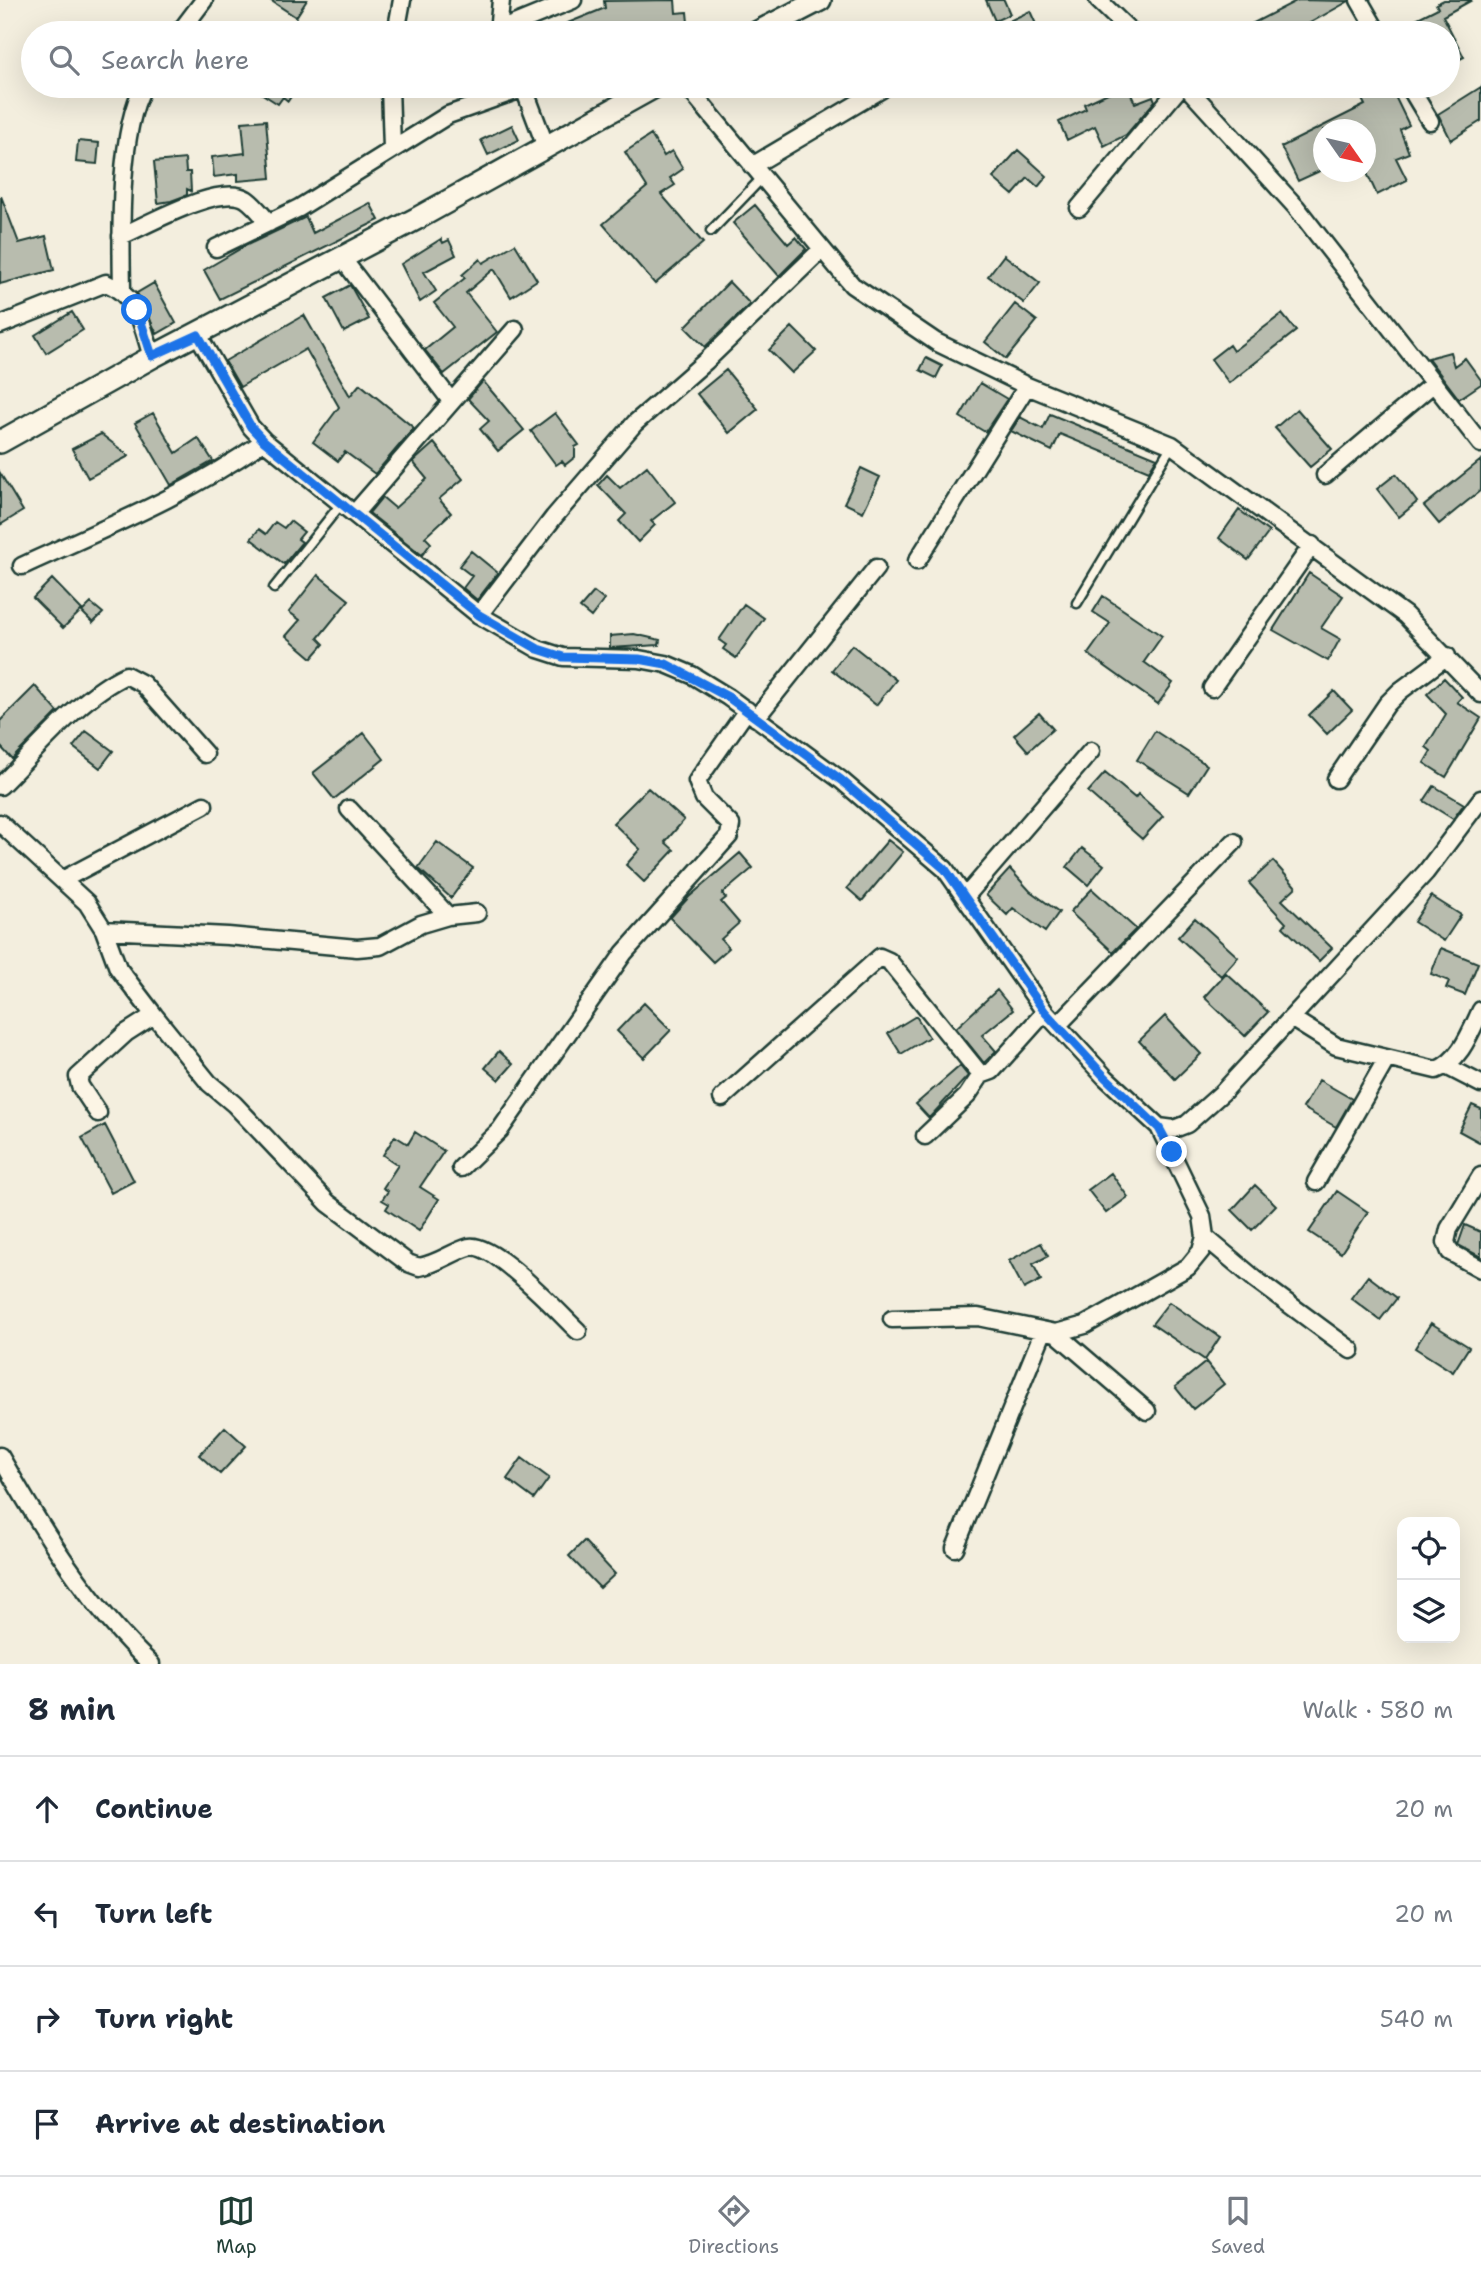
<!DOCTYPE html>
<html lang="en">
<head>
<meta charset="utf-8">
<style>
  :root { --surface:#fff; --page:#f2f2f3; --text:#1f2937; --muted:#747a83; --line:#e0e1e3; --accent:#1f3d34 }
  body { margin:0; font-family:"Shantell Sans",sans-serif; background:var(--page); color:var(--text) }
  .controls { position:absolute; right:21px; bottom:21px; display:grid; overflow:hidden; border-radius:14px; box-shadow:0 7px 28px #0002 }
  .controls button { width:63px; height:63px; display:grid; place-items:center; padding:0; border:0; border-bottom:2px solid var(--line); background:var(--surface); color:var(--text); font:35px sans-serif }
  .compass { position:absolute; left:1313px; top:119px; width:63px; height:63px; border-radius:50%; background:var(--surface); box-shadow:0 7px 28px #0002; rotate:124deg }
  .stop { position:absolute; width:21px; height:21px; margin:-16px; border:5px solid #1a73e8; border-radius:50%; background:#fff }
  .stop.end { background:#1a73e8; border-color:#fff; box-shadow:0 2px 7px #0008 }
  .list { margin:0; padding:0; list-style:none }
  h2 { display:flex; justify-content:space-between; align-items:center; height:91px; margin:0; padding:0 28px; font-size:30px }
  h2 small { font-size:23px; font-weight:400; color:var(--muted) }
  .list li { display:grid; grid-template-columns:46px 1fr auto; gap:21px; align-items:center; box-sizing:border-box; height:105px; padding:0 28px; border-top:2px solid var(--line) }
  .list b { display:block; font-size:26px; white-space:nowrap }
  .list em { font-size:23px; font-style:normal; color:var(--muted) }
  .icon { flex:none; width:38px; height:38px; fill:none; stroke:currentColor; stroke-width:2; stroke-linecap:round; stroke-linejoin:round }
  .map { position:relative; flex:none; width:1481px; height:1664px; overflow:hidden }
  .search { position:absolute; background:var(--surface); box-shadow:0 7px 28px #0002; left:21px; right:21px; top:21px; height:77px; display:flex; align-items:center; gap:18px; box-sizing:border-box; padding:0 24px; border-radius:38px; color:var(--muted); font-size:26px }
  .sheet { height:511px; background:var(--surface) }
  nav { display:flex; justify-content:space-around; align-items:center; box-sizing:border-box; height:98px; border-top:2px solid var(--line); background:var(--surface); font-size:19px; color:var(--muted) }
  nav a { display:grid; justify-items:center; gap:4px }
  nav .on { color:var(--accent) }
  .map>svg:first-child { display:block }
  .building { fill:#b8bcae; stroke:#1f3d34; stroke-width:2 }
  .lines { fill:none; stroke-linecap:round; stroke-linejoin:round }
  .service-casing { stroke:#1f3d34; stroke-width:13 }
  .minor-casing { stroke:#1f3d34; stroke-width:21 }
  .tertiary-casing { stroke:#1f3d34; stroke-width:26 }
  .service { stroke:#fcf5e5; stroke-width:8 }
  .minor { stroke:#fcf5e5; stroke-width:16 }
  .tertiary { stroke:#fcf5e5; stroke-width:21 }
  .route { stroke:#1a73e8; stroke-width:9 }
</style>
</head>
<body>
<div class="map">
<svg width="1481" height="1664" viewBox="0 0 1481 1664">
  <rect width="100%" height="100%" fill="#f3eede"/>
  <filter id="ink" filterUnits="userSpaceOnUse"><feTurbulence type="fractalNoise" baseFrequency=".0143" numOctaves="2"/><feDisplacementMap in="SourceGraphic" scale="14" xChannelSelector="R" yChannelSelector="G"/><feConvolveMatrix kernelMatrix="1 2 1 2 8 2 1 2 1" color-interpolation-filters="sRGB"/></filter>
  <g filter="url(#ink)">
    <path class="building" d="M270 0H307L296 17Z
      M675 0 676 13 687 12 689 33H543L605 8 604 1Z
      M986 0H1004L1010 14 995 21Z
      M1298 0 1349 1 1292 33H1234Z
      M1444 0H1472L1443 16 1464 57 1448 65V33H1388L1438 8 1436 4Z
      M1030 11 1040 33H1007L1003 24Z
      M250 86H298L288 101 283 97 278 104Z
      M1123 86H1127L1135 103 1153 96 1155 101 1126 135 1104 146 1095 126 1067 140 1059 122 1086 109 1084 104Z
      M1355 86H1390L1409 125 1400 130 1409 153 1396 158 1407 180 1377 195 1366 171V130H1324V169L1298 181 1281 147 1365 105Z
      M1481 87V121L1451 140 1438 114Z
      M266 120 271 178 238 181V174L214 177 212 157 245 153 242 122Z
      M512 125 519 140 488 155 481 140Z
      M651 135 664 156 672 151 683 169 670 178 675 185 661 194 703 243 655 284 603 224 647 187 625 152Z
      M78 141 99 143 97 164 76 162Z
      M1018 150 1047 176 1038 187 1028 178 1013 195 993 178Z
      M185 159 186 172H190L191 191 187 189V195L171 201 158 203 154 162Z
      M1 196 19 243 46 236 54 270 0 284Z
      M370 203 379 220 220 299 204 270 245 246 306 217 313 233Z
      M755 205 788 244 796 237 806 249 779 276 733 223Z
      M441 239 443 243 449 240 456 255 424 272 436 291 420 302 401 264Z
      M515 244 537 280 511 297 494 269 466 293 497 332 444 374 425 350 453 327 434 303 465 278 462 275 480 259 483 263Z
      M1004 255 1040 283 1024 303 988 276Z
      M729 282 750 304 705 347 685 327Z
      M154 283 176 323 157 334 137 293Z
      M350 285 369 319 344 332 326 298Z
      M1015 304 1037 321 1006 359 985 342Z
      M72 312 83 330 46 353 35 335Z
      M1282 314 1296 331 1229 383 1211 359 1229 345 1233 351Z
      M304 315 350 396 360 384 414 428 375 474 345 452 338 461 313 442 339 407 306 349 240 387 225 361Z
      M792 327 816 351 792 373 769 350Z
      M1450 352 1454 366 1465 358 1481 380V384L1459 399 1428 358Z
      M926 358 942 366 936 378 920 370Z
      M726 370 758 409 729 433 697 394Z
      M483 381 524 430 498 451 480 429 489 421 468 399Z
      M980 383 1007 399 985 432 960 417Z
      M1297 409 1332 449 1310 467 1275 428Z
      M153 413 176 453 198 438 213 461 171 485 135 423Z
      M555 413 579 445 575 447V457L565 465 562 461 556 465 531 431Z
      M1050 414 1157 458 1149 471 1060 434 1052 451 1011 431 1020 417 1043 429Z
      M101 434 129 456 88 478 72 449Z
      M434 443 463 479 439 499 451 513 425 537 431 543 422 555 369 513 382 497 395 508 427 479 413 462Z
      M1481 460V490L1439 524 1424 506Z
      M647 466 675 502 651 521 655 525 638 542 619 521 626 514 598 485 607 475 620 488Z
      M861 468 880 477 863 512 844 503Z
      M0 473 23 511 0 525Z
      M1396 474 1417 502 1399 517 1377 489Z
      M1239 510 1269 532 1248 560 1219 538Z
      M290 521 304 532 298 539 302 542 284 564 251 539 259 529 266 534 275 522 284 528Z
      M471 551 498 573 477 600 463 588 472 576 459 566Z
      M1309 573 1343 596 1321 628 1340 639 1328 661 1273 630Z
      M318 575 349 600 318 638 324 644 312 658 286 636 300 620 289 612Z
      M52 579 82 610 63 628 33 598Z
      M594 592 604 600 591 617 580 608Z
      M1103 596 1162 636 1144 662 1173 683 1158 704 1088 654 1110 623 1093 612Z
      M91 603 103 613 93 623 82 612Z
      M744 604 764 618 736 658 723 649 726 645 719 640Z
      M634 634 660 640 659 645 610 648V636Z
      M852 645 896 680 876 705 832 670Z
      M1444 678 1462 697 1457 702 1481 718 1446 777 1424 763 1431 751 1426 747 1446 714 1427 694Z
      M35 686 58 712 12 759 0 746V721Z
      M1334 691 1352 710 1327 734 1309 715Z
      M1039 713 1053 729 1028 751 1014 735Z
      M86 731 113 751 100 768 73 747Z
      M1155 731 1207 765 1189 793 1137 760Z
      M364 733 384 759 334 799 313 773Z
      M1105 773 1135 798 1138 794 1163 816 1142 839 1088 792Z
      M1434 786 1464 804 1453 819 1424 801Z
      M648 788 684 820 665 842 674 850 644 882 626 865 640 849 613 823Z
      M888 840 903 852 862 901 847 888Z
      M437 842 473 868 451 898 418 868Z
      M1082 848 1104 865 1088 885 1067 867Z
      M740 853 753 868 722 894 726 898 721 902 739 923 721 939 729 948 713 962 670 918 689 897Z
      M1273 861 1296 887 1282 900 1332 948 1319 961 1283 927 1286 923 1249 883Z
      M1010 869 1030 891 1059 912 1045 932 1013 908 1007 915 986 895Z
      M1092 889 1136 929 1113 952 1070 912Z
      M1431 896 1461 915 1444 941 1414 922Z
      M1195 918 1238 957 1221 976 1178 937Z
      M1441 948 1478 963 1465 995 1446 988 1449 981 1431 974Z
      M1226 973 1268 1012 1245 1036 1204 997Z
      M997 990 1013 1010 982 1035 996 1051 984 1063 956 1028Z
      M644 1003 671 1030 644 1058 617 1031Z
      M916 1016 929 1037 901 1054 888 1033Z
      M1165 1016 1201 1054 1175 1079 1139 1041Z
      M499 1051 513 1064 499 1080 485 1068Z
      M960 1066 968 1076 929 1118 916 1104Z
      M1319 1080 1352 1099 1336 1127 1303 1108Z
      M1472 1105 1481 1109V1143L1459 1131Z
      M105 1125 134 1181 111 1193 82 1138Z
      M415 1132 444 1151 420 1187 439 1199 419 1231 386 1209 389 1204 382 1200 388 1191 383 1188 398 1165 383 1155 395 1136 408 1144Z
      M1111 1173 1128 1197 1106 1213 1088 1190Z
      M1255 1185 1276 1205 1252 1230 1232 1210Z
      M1337 1191 1368 1212 1341 1253 1309 1232Z
      M1465 1225 1481 1232V1257L1458 1245Z
      M1041 1243 1048 1256 1033 1264 1041 1280 1024 1289 1009 1261Z
      M1368 1276 1397 1298 1380 1320 1351 1298Z
      M1169 1302 1220 1337 1205 1360 1152 1324Z
      M1431 1323 1469 1347 1453 1372 1415 1348Z
      M1206 1362 1224 1384 1193 1409 1175 1387Z
      M225 1427 246 1446 220 1474 199 1455Z
      M522 1458 549 1478 534 1499 507 1479Z
      M584 1541 615 1574 600 1588 569 1556Z"/>
    <g class="lines">
      <defs>
        <path id="service" d="M711 231 762 178
          M274 588 341 504
          M1077 603 1172 445"/>
        <path id="minor" d="M1098 0 1132 33
          M1359 0 1378 33
          M497 31 573 0
          M179 33 204 0
          M396 33 402 0
          M498 33 501 0
          M390 86 392 149
          M523 86 546 147
          M687 86 852 285 936 342 1027 386 1172 445 1405 615 1481 694
          M1186 86 1296 207 1481 444
          M1409 86 1430 121
          M752 166 882 89
          M1079 208 1181 86
          M121 236C147 225 220 183 246 199 255 205 262 215 269 223
          M216 248 299 208 448 115 524 88
          M342 258 451 401
          M122 290C121 238 118 130 144 86
          M0 325 106 283C139 297 142 325 152 357
          M198 335 251 427 264 441 479 615 538 649 563 657 639 659 666 664 692 675 728 697 841 780 945 869 1045 1012 1105 1077 1159 1127 1174 1129 1187 1124 1223 1092 1426 872 1481 799
          M1325 475 1434 383
          M354 514 515 329
          M917 561 1027 386
          M22 566C105 528 190 494 264 441
          M479 615 554 517 635 423 706 361 821 250
          M1212 688 1312 545
          M756 718 876 568
          M1336 779 1387 704 1400 691 1447 656
          M0 786C36 751 80 696 126 675L143 684 205 754
          M349 809 448 916
          M0 823 87 903 104 930 118 968 154 1015 126 1033 78 1077 80 1086 98 1113
          M64 879 204 805
          M966 896 1091 751
          M104 930 228 936 357 948 380 946 421 924 448 916 477 913
          M154 1015 209 1083 234 1104 328 1203 408 1263 419 1267C438 1264 452 1252 469 1247 493 1241 559 1313 578 1331
          M1291 1018 1336 1046 1436 1070C1460 1062 1471 1031 1481 1010
          M1058 1025 1234 842
          M1446 1066 1481 1084
          M722 1098 880 957 889 961 981 1075 992 1071 1045 1012
          M925 1136 967 1096 981 1075
          M461 1168 500 1130 624 953 729 836 731 825 704 798 697 781 747 710
          M1481 1176 1449 1229 1446 1242 1450 1252 1481 1269
          M1316 1182 1386 1060
          M1205 1237 1255 1279 1351 1350
          M892 1319 978 1317 1056 1333 1085 1325 1188 1267 1201 1251 1205 1237 1202 1216 1159 1127
          M1056 1333 1147 1411
          M0 1456C42 1530 89 1606 151 1664
          M955 1548 1043 1332"/>
        <path id="tertiary" d="M756 33 820 0
          M0 442 152 357 416 219 656 86"/>
      </defs>
      <use href="#service" class="service-casing"/>
      <use href="#minor" class="minor-casing"/>
      <use href="#tertiary" class="tertiary-casing"/>
      <use href="#service" class="service"/>
      <use href="#minor" class="minor"/>
      <use href="#tertiary" class="tertiary"/>
    </g>
  </g>
  <g class="lines" filter="url(#ink)">
    <path class="route" d="M137 310 152 356 198 335 251 427 264 441 479 615 538 649 563 657 639 659 666 664 728 697 841 780 945 869 1045 1012 1105 1077 1159 1128 1172 1152"/>
  </g>
</svg>
<div class="controls">
<button><svg class="icon" aria-label="locate" viewBox="0 0 24 24"><circle cx="12" cy="12" r="6"/><path d="M12 2v4M12 18v4M2 12h4M18 12h4"/></svg></button>
<button><svg class="icon" aria-label="layers" viewBox="0 0 24 24"><path d="M12 4l9 5-9 5-9-5zM3 14l9 5 9-5"/></svg></button>
</div>
<svg class="compass" viewBox="-18 -18 36 36"><path d="M0-13l5 13h-10z" fill="#e53935"/><path d="M0 13l5-13h-10z" fill="#747a83"/></svg>
<div class="stop" style="left:137px;top:310px"></div>
<div class="stop end" style="left:1172px;top:1152px"></div>
<div class="search"><svg class="icon" aria-label="search" viewBox="0 0 24 24"><circle cx="10" cy="10" r="6"/><path d="M15 15l6 6"/></svg>Search here</div>
</div>
<section class="sheet">
<h2>8 min<small>Walk · 580 m</small></h2>
<ul class="list">
<li><svg class="icon" aria-label="ahead" viewBox="0 0 24 24"><path d="M12 20V5M6 11l6-6 6 6"/></svg><div><b>Continue</b></div><em>20 m</em></li>
<li><svg class="icon" aria-label="left" viewBox="0 0 24 24"><path d="M17 20v-9H6M10 6l-5 5 5 5"/></svg><div><b>Turn left</b></div><em>20 m</em></li>
<li><svg class="icon" aria-label="right" viewBox="0 0 24 24"><path d="M7 20v-9h11M14 6l5 5-5 5"/></svg><div><b>Turn right</b></div><em>540 m</em></li>
<li><svg class="icon" aria-label="arrive" viewBox="0 0 24 24"><path d="M6 21V4h12l-3 4 3 4H6"/></svg><div><b>Arrive at destination</b></div></li>
</ul>
</section>
<nav>
<a class="on"><svg class="icon" aria-label="map" viewBox="0 0 24 24"><path d="M3 6l6-2 6 2 6-2v14l-6 2-6-2-6 2zM9 4v14M15 6v14"/></svg>Map</a>
<a><svg class="icon" aria-label="directions" viewBox="0 0 24 24"><path d="M12 3l9 9-9 9-9-9zM9 14v-3h6M13 9l2 2-2 2"/></svg>Directions</a>
<a><svg class="icon" aria-label="saved" viewBox="0 0 24 24"><path d="M7 4h10v16l-5-4-5 4z"/></svg>Saved</a>
</nav>
</body>
</html>
